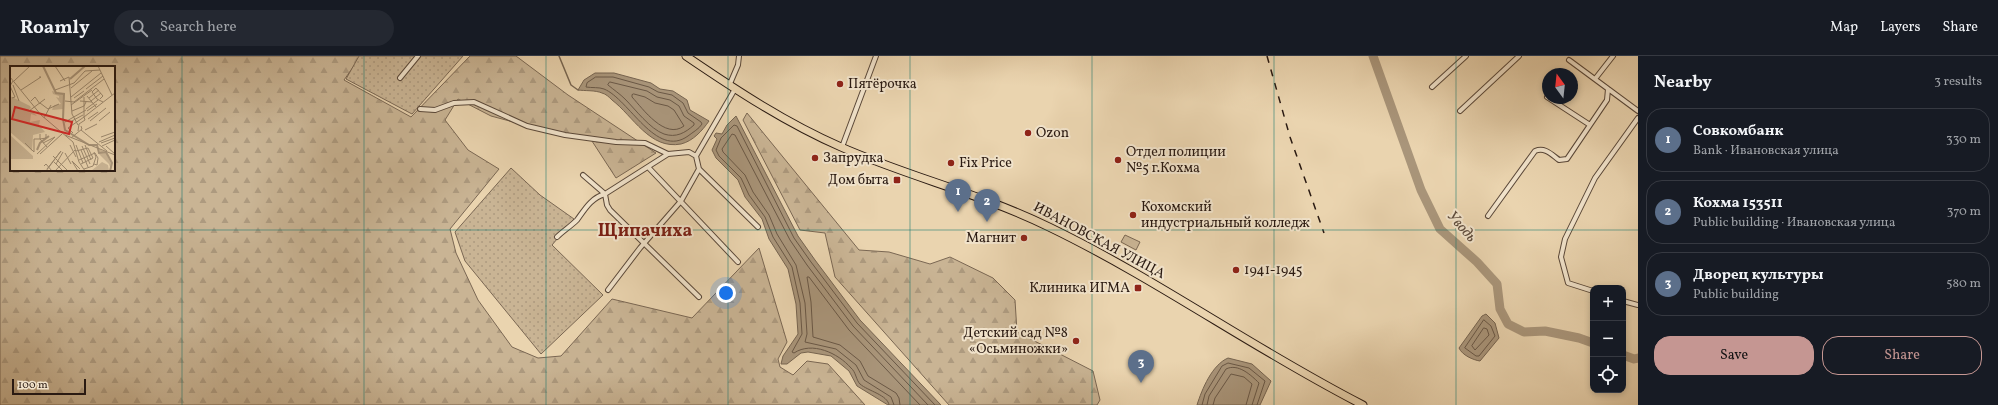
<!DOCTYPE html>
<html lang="en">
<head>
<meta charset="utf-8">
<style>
  :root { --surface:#171b24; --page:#242831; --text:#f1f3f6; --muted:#9ea1a6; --line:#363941; --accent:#c59692 }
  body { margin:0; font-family:Vollkorn,serif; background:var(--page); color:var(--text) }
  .controls { position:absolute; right:12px; bottom:12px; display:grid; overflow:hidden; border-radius:8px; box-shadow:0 2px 6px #0003 }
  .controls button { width:36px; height:36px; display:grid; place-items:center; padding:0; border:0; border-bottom:1px solid var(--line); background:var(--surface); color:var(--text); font:20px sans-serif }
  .compass { position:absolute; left:1542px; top:12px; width:36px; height:36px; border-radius:50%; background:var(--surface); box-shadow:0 2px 6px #0003; rotate:345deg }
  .scale { position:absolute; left:12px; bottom:10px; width:74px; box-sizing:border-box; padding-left:4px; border:2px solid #2a1a12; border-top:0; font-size:11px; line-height:14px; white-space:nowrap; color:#2a1a12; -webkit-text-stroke:3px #f1e3cb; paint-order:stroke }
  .you { position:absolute; left:726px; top:237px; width:14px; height:14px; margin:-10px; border:3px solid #fff; border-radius:50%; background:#1a73e8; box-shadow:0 0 0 6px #1a73e833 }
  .badge { display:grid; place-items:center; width:26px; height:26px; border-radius:50%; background:var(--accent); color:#fff; font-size:13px; font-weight:700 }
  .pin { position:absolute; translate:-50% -33px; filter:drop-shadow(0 1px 2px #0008) }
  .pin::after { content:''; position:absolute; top:21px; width:14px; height:12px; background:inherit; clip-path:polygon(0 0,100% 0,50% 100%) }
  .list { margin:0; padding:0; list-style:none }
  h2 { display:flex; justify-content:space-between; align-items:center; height:52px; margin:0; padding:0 16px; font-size:17px }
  h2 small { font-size:13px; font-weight:400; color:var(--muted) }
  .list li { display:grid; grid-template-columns:26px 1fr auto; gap:12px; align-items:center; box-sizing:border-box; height:64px; margin:0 8px 8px; padding:0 8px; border:1px solid var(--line); border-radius:16px }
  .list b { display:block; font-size:15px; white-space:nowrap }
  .list p { margin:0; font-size:13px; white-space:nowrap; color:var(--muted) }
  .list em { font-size:13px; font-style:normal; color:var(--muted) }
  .actions { display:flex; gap:8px; padding:12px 16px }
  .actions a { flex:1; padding:9px 0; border:1px solid var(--accent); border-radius:16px; text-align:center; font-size:14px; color:var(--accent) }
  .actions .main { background:var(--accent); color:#111 }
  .icon { flex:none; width:22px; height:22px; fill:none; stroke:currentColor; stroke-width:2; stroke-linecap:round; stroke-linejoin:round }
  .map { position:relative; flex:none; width:1638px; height:349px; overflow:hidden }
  header { display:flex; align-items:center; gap:24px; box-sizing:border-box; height:56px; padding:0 20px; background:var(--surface); border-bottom:1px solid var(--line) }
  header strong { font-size:19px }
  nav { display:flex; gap:22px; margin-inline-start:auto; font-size:14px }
  .search { width:280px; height:36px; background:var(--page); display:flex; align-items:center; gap:10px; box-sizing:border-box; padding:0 14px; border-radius:22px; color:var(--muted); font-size:15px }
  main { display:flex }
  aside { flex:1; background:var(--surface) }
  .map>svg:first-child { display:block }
  .forest { fill:url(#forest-firs); stroke:#7a6753; fill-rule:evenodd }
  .garden { fill:url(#garden-dots); stroke:#7a6753 }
  .pitch { fill:#c9b494; stroke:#7a6753 }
  .water { fill:#a9957a; stroke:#766450 }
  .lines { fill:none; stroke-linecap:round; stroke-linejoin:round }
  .shore { stroke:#6a5846; stroke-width:1 }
  .stream { stroke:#766450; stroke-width:1.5 }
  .river { stroke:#a9957a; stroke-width:9 }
  .street-casing { stroke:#5a4839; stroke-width:6 }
  .primary-casing { stroke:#2a1a12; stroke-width:9 }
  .street { stroke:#f1e3cb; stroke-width:4 }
  .primary { stroke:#ead4af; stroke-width:7 }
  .rail { stroke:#2a1a12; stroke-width:1.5; stroke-dasharray:7 7; stroke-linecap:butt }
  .grid { fill:none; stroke:#0f766e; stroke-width:1; stroke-opacity:0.55 }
  .poi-dot { fill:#8f2418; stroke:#f1e3cb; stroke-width:1.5 }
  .labels { text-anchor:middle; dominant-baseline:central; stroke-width:4; stroke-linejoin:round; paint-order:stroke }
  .poi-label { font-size:14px; fill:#2a1a12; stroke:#f1e3cb; text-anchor:start }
  .street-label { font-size:14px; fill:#2a1a12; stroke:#f1e3cb }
  .water-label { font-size:15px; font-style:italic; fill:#5d4b3c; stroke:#f1e3cb }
  .district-label { font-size:18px; font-weight:bold; fill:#7a1f14; stroke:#f1e3cb }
  .inset-river { fill:none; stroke:#a9957a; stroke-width:2 }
  .inset-road { fill:none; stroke:#9d8a70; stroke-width:1 }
  .view { fill:#d62828; fill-opacity:0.15; stroke:#d62828; stroke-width:2 }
  .inset-edge { fill:none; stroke:#2a1a12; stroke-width:2 }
</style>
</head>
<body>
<header>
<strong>Roamly</strong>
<div class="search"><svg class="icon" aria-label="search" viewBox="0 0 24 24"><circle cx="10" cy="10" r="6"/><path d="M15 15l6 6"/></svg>Search here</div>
<nav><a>Map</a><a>Layers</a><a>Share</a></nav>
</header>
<main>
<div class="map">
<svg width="1638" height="349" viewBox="0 0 1638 349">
  <defs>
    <pattern id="forest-firs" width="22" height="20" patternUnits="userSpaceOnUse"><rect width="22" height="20" fill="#c9b494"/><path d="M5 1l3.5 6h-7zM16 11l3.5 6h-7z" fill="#ad9a7f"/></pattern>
    <pattern id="garden-dots" width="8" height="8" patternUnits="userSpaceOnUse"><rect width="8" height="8" fill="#c9b494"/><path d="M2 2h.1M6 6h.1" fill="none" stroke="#ad9a7f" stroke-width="1.8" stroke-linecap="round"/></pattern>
  </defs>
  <rect width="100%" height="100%" fill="#ead4af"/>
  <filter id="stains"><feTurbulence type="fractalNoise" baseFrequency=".005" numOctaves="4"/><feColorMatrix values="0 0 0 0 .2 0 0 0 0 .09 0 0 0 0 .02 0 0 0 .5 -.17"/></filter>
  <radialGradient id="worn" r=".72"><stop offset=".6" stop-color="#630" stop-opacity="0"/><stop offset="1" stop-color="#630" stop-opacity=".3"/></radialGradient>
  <path class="forest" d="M0 0H361L344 24 411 61 470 0H516L568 39 656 97 616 122 590 82 543 74 491 60 458 43 445 64 468 94 499 113 450 173 456 197 478 244 512 291 538 302 561 300 612 243 692 262 759 192 787 286 778 303 780 311 793 319 807 305 828 308 865 349H0ZM11 11H114V114H11Z
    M747 57 859 194 889 196 930 208 950 201 993 222 1015 244 1017 276 1093 315 1100 344 1097 349H949L835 221 825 177 800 174 743 64Z"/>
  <path class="garden" d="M359 0H463L412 58 346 23Z
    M511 112 540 139 574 163 552 189 603 239 541 298 465 205 455 176Z"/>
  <path class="pitch" d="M1125 179 1140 186 1136 194 1121 186Z"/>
  <path class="water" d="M595 17H614L651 27 660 33 673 35 687 44 690 54 709 65C702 75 693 85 681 88 650 94 633 60 612 44 609 41 606 38 602 37 595 34 585 35 578 34L584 24Z
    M736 60 798 180 815 204 860 264 941 349H888L857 330 849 315 831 300 808 296 801 297 787 308H781L783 300 798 278 796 248 788 213 769 183 762 163 745 141 738 124 716 102 712 94 717 83 714 80 716 77 722 78 727 69Z
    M1486 258 1495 267 1499 282 1480 305C1473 304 1462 299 1459 292L1482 260Z
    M1228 302 1252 308 1271 325 1260 349H1197C1202 333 1212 309 1228 302Z"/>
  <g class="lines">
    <path class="shore" d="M596 21H613L649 31 658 36 672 39 683 47 688 57 701 66 702 68C699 73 693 76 688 80 656 103 629 43 604 33 599 31 592 32 586 31L587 27Z
      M610 26 647 35 657 41 670 44 679 50 684 60 694 67V69C685 77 676 82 664 78 650 73 635 53 625 43 620 38 614 34 608 29Z
      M634 38 645 41 655 47 668 50 674 54 684 70C665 84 643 53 632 41V39Z
      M1484 264 1491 270 1495 280 1479 300H1476L1465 292Z
      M1484 272 1487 273 1489 279 1475 294 1472 290Z
      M889 349C888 339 868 335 860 328 856 324 856 316 851 312 838 297 812 285 794 297L792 296 802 278 800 247 792 211 773 181 765 161 749 139 741 122 719 100 716 94 721 82 734 69 737 70 794 182 811 206 857 267 935 349
      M894 349 891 341 864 324 856 309 836 293 805 286 807 278 805 247 796 209 777 178 769 159 753 136 745 119 723 96 722 93 732 78 735 79 790 184 807 209 853 270 928 349
      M900 349 899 342 896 337 868 320 860 305 840 289 813 281 811 246 807 221H809L849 274 920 349
      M1202 349 1205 338 1222 310 1228 307 1249 312 1265 325 1257 349
      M1207 349 1209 340 1226 313C1238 307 1251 319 1259 327L1252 349
      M1213 349 1215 342 1231 318 1244 321 1252 328 1246 349"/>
    <path class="stream" d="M559 0 571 29 578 34"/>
    <path class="river" d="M1373 0 1421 134 1440 173 1477 206 1497 228 1500 253 1508 268 1524 276 1545 275 1579 282 1593 287
      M1623 299 1634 303 1638 302"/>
    <defs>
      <path id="street" d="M1569 4 1638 55
        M400 22 418 0
        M1595 23 1613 0
        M729 30 738 9 739 0
        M1432 31 1466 0
        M1547 41 1590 69
        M420 53 435 54 454 47 474 46 527 70 565 79 616 86 645 87 668 98
        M1460 55 1519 0
        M842 91 876 0
        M648 111 738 206
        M699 113 758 171
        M583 119 605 138 607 149 610 154 699 241
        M1488 160 1535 95C1545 91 1551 98 1559 104L1567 103 1607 44 1608 33
        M557 181C563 175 571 170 577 164 585 153 591 142 605 138L668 98 689 96 696 100
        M608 234 640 192 681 145 699 113 696 100 735 33
        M1593 235 1568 227 1561 201 1565 183 1595 122 1638 62
        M1623 245 1638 249"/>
      <path id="primary" d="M686 0C736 34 786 67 841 91 909 121 982 138 1049 171 1157 223 1255 294 1363 349"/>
    </defs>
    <use href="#street" class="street-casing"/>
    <use href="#primary" class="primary-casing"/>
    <use href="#street" class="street"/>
    <use href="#primary" class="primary"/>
    <path class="rail" d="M1267 0 1290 81 1324 177"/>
  </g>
  <path class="grid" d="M182 0V349M364 0V349M546 0V349M728 0V349M910 0V349M1092 0V349M1274 0V349M1456 0V349M0 174H1638"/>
  <g class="poi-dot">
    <circle cx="840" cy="28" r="4"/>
    <circle cx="1028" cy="77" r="4"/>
    <circle cx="815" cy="102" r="4"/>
    <circle cx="1118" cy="104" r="4"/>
    <circle cx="951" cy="107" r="4"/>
    <rect x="893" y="120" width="8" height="8" rx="2"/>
    <circle cx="1133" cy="159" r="4"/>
    <circle cx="1024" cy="182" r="4"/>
    <circle cx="1236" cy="214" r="4"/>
    <rect x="1134" y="228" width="8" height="8" rx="2"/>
    <circle cx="1076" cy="285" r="4"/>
  </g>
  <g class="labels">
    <g class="poi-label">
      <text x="848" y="28">Пятёрочка</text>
      <text x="1036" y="77">Ozon</text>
      <text x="1126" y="96">Отдел полиции<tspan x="1126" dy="16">№5 г.Кохма</tspan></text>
      <text x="823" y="102">Запрудка</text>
      <text x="959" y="107">Fix Price</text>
      <text x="889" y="124" text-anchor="end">Дом быта</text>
      <text x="1141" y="151">Кохомский<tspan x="1141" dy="16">индустриальный колледж</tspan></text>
      <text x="1016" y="182" text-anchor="end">Магнит</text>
      <text x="1244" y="214">1941-1945</text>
      <text x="1130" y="232" text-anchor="end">Клиника ИГМА</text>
      <text x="1068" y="277" text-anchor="end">Детский сад №8<tspan x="1068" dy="16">«Осьминожки»</tspan></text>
    </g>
    <g class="street-label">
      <text transform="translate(1099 185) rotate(28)">ИВАНОВСКАЯ УЛИЦА</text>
    </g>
    <g class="water-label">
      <text transform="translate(1461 171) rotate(49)">Уводь</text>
    </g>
    <g class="district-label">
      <text x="645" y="175">Щипачиха</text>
    </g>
  </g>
  <g transform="translate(10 10)">
    <rect width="105" height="105" fill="#ead4af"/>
    <path d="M0 30 20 40 21 42 17 45H22L27 50 21 48 20 56 30 54 29 59 35 66 23 69 22 85 0 66ZM0 69 23 90V93H0ZM92 96 98 99 99 105H81Z" fill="#c9b494"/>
    <path d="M42 25 54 28 53 43 42 44 44 39 51 38 46 31 49 32V30L43 28ZM87 81 96 87 102 99 101 104 99 98 88 87H91Z" fill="#c9b494"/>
    <path class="inset-river" d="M33 0 46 27 54 28 53 53 55 64 79 79H87L89 87 96 86 102 97 100 105M60 13 75 0M27 84 30 77 39 70"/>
    <path class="inset-road" d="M45 0 55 15M88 0 102 29M0 11 31 49 63 76 69 96 75 105M4 15 20 0M50 15 59 11 62 48 68 59M3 19 9 35M61 22 82 5M76 23 93 10M11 24 31 11H29M45 24 64 17 75 5 90 4M77 30 86 41M61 31 91 7M2 32 5 31 0 20 3 15M64 32 74 25M79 32 89 24M90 33 93 30 86 22 82 26 87 33 93 36M21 35 25 31 30 38M55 35 64 36 94 13M70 35 82 36M81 35 91 27M30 37 38 43 49 38M61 39 82 24M76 43 88 34M19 45 35 33M62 45 74 40 76 36M77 45 87 38M74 51V31M34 52 41 39M78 53 88 46M80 55 96 42M89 55 100 46M55 56 76 44M60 56 73 49M71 64 97 85M75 64 87 58M68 65 69 58 75 54 74 51 105 27M63 67 58 62 74 51M30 68V73L36 72V68M55 69 105 89M91 71 105 66M61 72 72 63 71 60M89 76 105 69M15 77 24 86V73H30L37 81M33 77 45 71M91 77 105 72M60 79 66 91M66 79 73 97M75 79 81 94M72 80 80 98M92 80 105 74M96 80 105 88M71 84 78 101M66 85 78 82 83 92 71 98M55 87 61 98M27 88 45 71M30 88 52 68M43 90 58 105M69 94 85 87 88 92 87 99 84 98M44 96 53 105M46 98 53 86M34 100 36 98 42 105M37 103 51 85M74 103 83 100 86 91 84 86M36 105 51 85M45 105 65 84M68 105 62 95 70 103"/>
    <path class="view" d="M5 41 62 56 59 68 2 53Z"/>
    <rect width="105" height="105" class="inset-edge"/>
  </g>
  <rect width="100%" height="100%" filter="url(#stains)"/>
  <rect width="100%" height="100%" fill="url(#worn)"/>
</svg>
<div class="controls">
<button>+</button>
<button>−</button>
<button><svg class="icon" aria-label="locate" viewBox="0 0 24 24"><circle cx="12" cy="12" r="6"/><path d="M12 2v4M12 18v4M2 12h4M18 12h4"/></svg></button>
</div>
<svg class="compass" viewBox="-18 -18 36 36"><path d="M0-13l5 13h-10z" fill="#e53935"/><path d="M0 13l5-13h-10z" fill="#9ea1a6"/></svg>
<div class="scale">100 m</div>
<div class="you"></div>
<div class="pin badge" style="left:958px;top:156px;background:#5c6f8a">1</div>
<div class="pin badge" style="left:987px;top:166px;background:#5c6f8a">2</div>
<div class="pin badge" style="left:1141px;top:327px;background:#5c6f8a">3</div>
</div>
<aside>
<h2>Nearby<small>3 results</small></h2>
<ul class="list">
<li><span class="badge" style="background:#5c6f8a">1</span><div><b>Совкомбанк</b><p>Bank · Ивановская улица</p></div><em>330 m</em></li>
<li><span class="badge" style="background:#5c6f8a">2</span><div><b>Кохма 153511</b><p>Public building · Ивановская улица</p></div><em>370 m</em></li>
<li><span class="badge" style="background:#5c6f8a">3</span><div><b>Дворец культуры</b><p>Public building</p></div><em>580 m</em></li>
</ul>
<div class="actions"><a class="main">Save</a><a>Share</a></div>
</aside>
</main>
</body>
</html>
